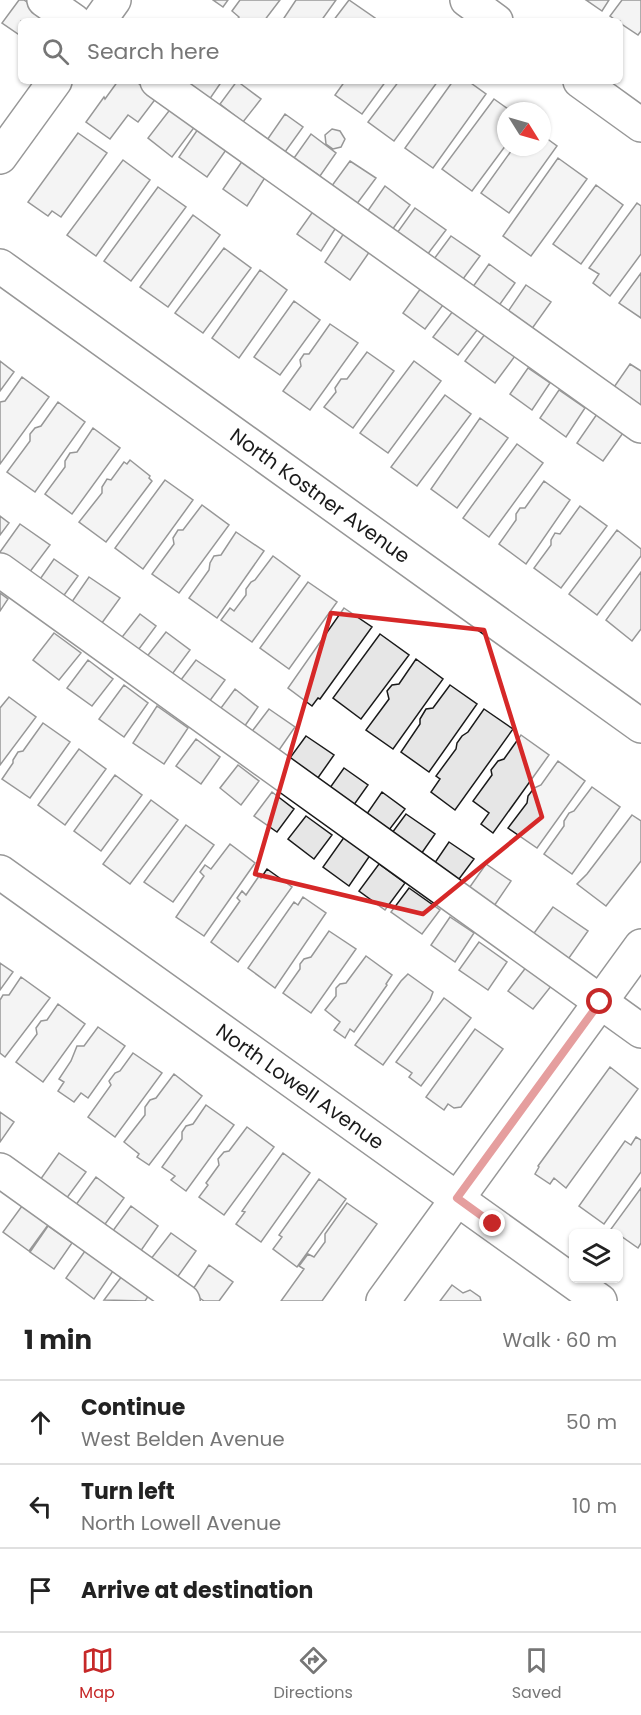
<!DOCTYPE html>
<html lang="en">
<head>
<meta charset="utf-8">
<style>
  :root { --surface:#fff; --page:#f6f6f6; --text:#222; --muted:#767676; --line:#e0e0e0; --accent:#c62828 }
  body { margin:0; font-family:Poppins,sans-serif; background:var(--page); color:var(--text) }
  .controls { position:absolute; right:18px; bottom:18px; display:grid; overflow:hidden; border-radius:9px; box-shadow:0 2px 4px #0004 }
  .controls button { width:54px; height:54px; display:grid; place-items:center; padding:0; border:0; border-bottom:2px solid var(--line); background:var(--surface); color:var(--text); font:30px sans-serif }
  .compass { position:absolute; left:497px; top:102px; width:54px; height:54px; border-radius:50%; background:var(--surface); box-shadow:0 2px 4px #0004; rotate:127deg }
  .stop { position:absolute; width:18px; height:18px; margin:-14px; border:4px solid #c62828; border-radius:50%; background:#fff }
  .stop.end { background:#c62828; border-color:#fff; box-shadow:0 2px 6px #0008 }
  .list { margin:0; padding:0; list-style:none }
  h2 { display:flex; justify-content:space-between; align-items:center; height:78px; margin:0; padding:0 24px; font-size:26px }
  h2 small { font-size:20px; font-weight:400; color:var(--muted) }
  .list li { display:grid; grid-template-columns:39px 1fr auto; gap:18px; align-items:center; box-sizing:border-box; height:84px; padding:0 24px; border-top:2px solid var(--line) }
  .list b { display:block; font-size:22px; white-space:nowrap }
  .list p { margin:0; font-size:20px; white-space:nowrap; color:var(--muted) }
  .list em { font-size:20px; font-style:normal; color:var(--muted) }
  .icon { flex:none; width:33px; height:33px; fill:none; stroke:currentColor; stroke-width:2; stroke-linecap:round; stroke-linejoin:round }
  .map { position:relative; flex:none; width:641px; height:1301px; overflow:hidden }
  .search { position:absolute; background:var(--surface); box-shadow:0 2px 4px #0004; left:18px; right:18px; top:18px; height:66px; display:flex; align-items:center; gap:15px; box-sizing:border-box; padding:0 21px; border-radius:9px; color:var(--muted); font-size:22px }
  .sheet { height:330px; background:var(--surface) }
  nav { display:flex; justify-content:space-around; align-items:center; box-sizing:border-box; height:84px; border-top:2px solid var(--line); background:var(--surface); font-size:16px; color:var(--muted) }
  nav a { display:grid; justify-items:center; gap:3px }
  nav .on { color:var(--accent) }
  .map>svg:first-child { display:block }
  .building { fill:#e6e6e6; stroke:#1a1a1a; stroke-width:1.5 }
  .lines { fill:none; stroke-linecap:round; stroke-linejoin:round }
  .minor-casing { stroke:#1a1a1a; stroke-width:36 }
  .minor { stroke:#fff; stroke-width:33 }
  .route { stroke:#c62828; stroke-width:8 }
  .marked { fill:none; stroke:#d62828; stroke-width:4.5; stroke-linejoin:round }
  .labels { text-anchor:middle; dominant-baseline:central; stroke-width:4.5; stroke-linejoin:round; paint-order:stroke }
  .street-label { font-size:20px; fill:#1a1a1a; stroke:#fff }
</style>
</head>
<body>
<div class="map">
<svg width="641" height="1301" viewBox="0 0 641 1301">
  <rect width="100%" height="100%" fill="#fff"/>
  <path class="building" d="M19 0H24L44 14 39 21H21V36L2 23Z
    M213 0H228L223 7Z
    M240 0H280L264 21H236L239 17 232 11Z
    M296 0H336L321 21H282Z
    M349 0 375 18 373 21H333Z
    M586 0H609L602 11Z
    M622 0H641V31L638 35 620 23V21H617L610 16Z
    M118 81H135L157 97 138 122 128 115 110 139 86 122 104 97 105 99Z
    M189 81H222L209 100 187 84Z
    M237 81 261 99 243 122 220 104Z
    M345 81H386L362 114 335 95Z
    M399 81H438L394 141 368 122Z
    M453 81H468L486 94 433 168 405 148Z
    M494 99 511 111H506V145L472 191 442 169Z
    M172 107 196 125 172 157 148 138Z
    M285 114 303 127 285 152 267 140Z
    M198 129 226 150 207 177 179 157Z
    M332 129 340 131 345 139 341 147 333 149 326 144 325 135Z
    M78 133 107 153 61 217 52 211 48 216 28 202Z
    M311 134 336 153 320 176 294 158Z
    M542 135 557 146 509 213 481 193 514 147H542Z
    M558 158 587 179 531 256 503 236Z
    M123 160 150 180 96 256 67 235Z
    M243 160 266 176 247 206 223 189Z
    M350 161 376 178 356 205 331 187Z
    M596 185 623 205 581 264 553 244Z
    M385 186 410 205 392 230 367 212Z
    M158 187 186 207 131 281 104 261Z
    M637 203 641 206V254L610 296 593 283 599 274 589 268Z
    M415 208 446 230 427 255 397 233Z
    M314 210 337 226 321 251 297 234Z
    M193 215 220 235 168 307 140 287Z
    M344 233 370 251 350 280 325 262Z
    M451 236 480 256 463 279 434 259Z
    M224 248 251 268 203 333 175 313Z
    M489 264 515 283 498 307 472 288Z
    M260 270 287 290 239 358 212 338Z
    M641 273V318L619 303Z
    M526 285 551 302 531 330 507 313Z
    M421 288 443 305 425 329 403 313Z
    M294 301 320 320 280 375 254 357Z
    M453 311 478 329 458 355 433 337Z
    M330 324 358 343 310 410 283 391 301 366 300 360 304 354H309Z
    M485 334 515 356 495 383 465 361Z
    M367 352 394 371 353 428 324 407 336 392 335 388 341 379H347Z
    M0 361 14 372 0 391Z
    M414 361 441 381 388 453 360 433Z
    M630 364 641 371V410L612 390Z
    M528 368 550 383 532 410 510 394Z
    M22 377 49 397 0 464V402L5 401Z
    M559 390 585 408 566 437 540 418Z
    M445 395 471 414 417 486 391 467Z
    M58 402 85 422 35 492 7 472 30 441V434L35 428 41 426Z
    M597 414 623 433 603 461 577 443Z
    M480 418 508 438 457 508 431 489Z
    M93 428 120 448 72 514 45 494 65 467V461L70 453 77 452Z
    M517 444 543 463 489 537 463 518Z
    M130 460 150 476 149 478 152 481 106 542 79 522 102 493V487L107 479 111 480 124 462 127 464Z
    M165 480 193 500 143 569 115 548Z
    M544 481 570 500 526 564 499 544 516 520V514L520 508H525Z
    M202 505 229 525 179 593 152 574 174 544 173 538 178 530H183Z
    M580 506 607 526 561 588 534 568 551 545V540L555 533 560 534Z
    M0 516 9 523 0 535Z
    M20 524 50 545 26 577 0 558V552Z
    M617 530 641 549V556L597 615 569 594Z
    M236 532 264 551 217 618 189 598 209 570 210 563 214 556 221 555Z
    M273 556 300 576 252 642 221 620 230 608 234 611 246 595V589L251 582 255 580Z
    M54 559 78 576 62 598 38 582Z
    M641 572V629L632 641 606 620Z
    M89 577 120 598 99 627 69 606Z
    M308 582 337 602 289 669 260 648Z
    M0 593 8 599 0 611Z
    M344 608 372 627 320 699 318 698 312 706 288 688Z
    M140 614 156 626 136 653 119 641Z
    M166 632 190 650 170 677 145 659Z
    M54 633 81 653 59 680 33 660Z
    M380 634 409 655 361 719 333 698Z
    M416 659 443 679 393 749 366 730 389 699 387 691 392 685 399 684Z
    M88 660 113 679 92 706 67 688Z
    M196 660 225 680 206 706 177 685Z
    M124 685 148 703 124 737 99 719Z
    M450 685 477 704 429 772 401 752 420 724V719L426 709 433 708Z
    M235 689 258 707 242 730 218 712Z
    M9 697 36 717 0 765V708Z
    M157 706 188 728 164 764 133 743Z
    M269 709 295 727 277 753 250 734Z
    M484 709 513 729 455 810 431 792 440 779 436 776 456 749 457 743 462 736 468 732Z
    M43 723 70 742 30 798 2 779 13 763V760L18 752 23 751Z
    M521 735 549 755 493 833 481 824 489 813 473 801 492 775 491 770 498 761 504 759Z
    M306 736 334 755 315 782 287 762Z
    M196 739 220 757 201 784 176 766Z
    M79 749 106 769 65 825 38 805Z
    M558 761 585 781 537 848 508 828 527 803 528 796 534 788 541 785Z
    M238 765 259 781 241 805 220 788Z
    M344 768 368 785 351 809 327 792Z
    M115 775 142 795 101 851 74 831Z
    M592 787 620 807 572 874 544 854 564 826V821L569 813 574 811Z
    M272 792 294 809 277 832 254 816Z
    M382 792 405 809 386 834 364 818Z
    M151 800 178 820 130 884 103 864Z
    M406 814 435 834 419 857 389 837Z
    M632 815 641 821V861L606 906 577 884 587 874Z
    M306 816 332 835 314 859 288 839Z
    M186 825 214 845 173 902 144 882Z
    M345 836 371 854 349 886 323 867Z
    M449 842 474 859 456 883 432 867Z
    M230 844 255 863 204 936 176 917 204 876 200 872 205 865 211 869Z
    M379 864 405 883 385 910 359 891Z
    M486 864 511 881 492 909 467 891Z
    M267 869 292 887 238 962 211 942 240 901 237 898 242 891 246 895 259 876 261 878Z
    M409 888 440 910 422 934 391 912Z
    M303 897 326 913 275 988 248 968 294 902 298 905Z
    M553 907 588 931 564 965 529 940Z
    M450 917 474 933 455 962 431 945Z
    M329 931 356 949 311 1013 283 993 300 969V964L304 959 311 957Z
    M479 942 507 962 488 990 459 970Z
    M366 956 392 975 386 984 387 985 354 1032 350 1029 345 1038 334 1030 340 1022 325 1010 336 996V988L340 984 346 983Z
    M0 963 13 972 0 990Z
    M527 966 552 985 533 1009 508 991Z
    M408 974 433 992 430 1000 383 1065 355 1045 401 981Z
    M21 977 50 998 5 1057 0 1053V1000L3 995H9Z
    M444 998 471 1018 421 1086 409 1077 412 1073 396 1062Z
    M58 1004 85 1024 43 1082 16 1062 37 1034 36 1028 41 1021 47 1020Z
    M98 1027 125 1046 88 1098 81 1093 74 1102 58 1091 64 1082 59 1079 71 1061 77 1046H84Z
    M475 1029 503 1049 461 1107 454 1108 448 1104 444 1110 426 1097Z
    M133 1053 162 1073 115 1137 88 1117 111 1085 109 1081 115 1073 120 1071Z
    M610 1067 638 1089 566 1188 554 1178 550 1184 535 1174 539 1167 538 1166Z
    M174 1074 202 1096 149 1165 137 1157 139 1154 124 1142 145 1115V1107L150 1100 156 1098Z
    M206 1105 234 1125 186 1191 171 1180 175 1176 162 1167 182 1139V1132L186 1126 193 1124Z
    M0 1112 14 1122 0 1142Z
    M247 1127 274 1147 224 1215 199 1197 208 1185 206 1183 219 1165 218 1159 224 1152 229 1151Z
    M636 1137 641 1140V1172L604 1224 579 1206 625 1141 631 1145Z
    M59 1153 86 1172 66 1199 40 1180Z
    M283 1153 310 1173 261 1242 236 1224 245 1212 242 1211Z
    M96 1177 124 1198 103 1227 75 1206Z
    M319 1179 346 1199 297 1267 273 1249 282 1237 279 1235Z
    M641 1188V1243L638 1248 611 1229Z
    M347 1203 377 1224 322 1301H281L304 1269 299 1266 308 1254 314 1257 325 1242V1234Z
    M22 1206 48 1225 29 1251 3 1232Z
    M131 1206 158 1226 140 1252 112 1232Z
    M48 1226 72 1243 54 1269 30 1252Z
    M171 1233 196 1251 176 1279 150 1260Z
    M85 1251 113 1271 94 1299 66 1278Z
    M209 1265 233 1282 219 1301H204L191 1292Z
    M122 1276 149 1295 145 1301 104 1300Z
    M452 1285 463 1293 470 1290 480 1297 481 1301H440Z"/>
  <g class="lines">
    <defs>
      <g id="minor">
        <path d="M44 0 74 21"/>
        <path d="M467 0 496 21"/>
        <path d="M99 21 114 0"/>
        <path d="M157 81 641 426"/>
        <path d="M580 81 641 125"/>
        <path d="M0 157 55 81"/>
        <path id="s1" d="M0 266 641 726"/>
        <path d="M0 570 641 1031"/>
        <path id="s2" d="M0 872 600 1301"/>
        <path d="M0 1170 183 1301"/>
        <path d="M383 1301 641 946"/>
      </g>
    </defs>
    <use href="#minor" class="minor-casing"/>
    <use href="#minor" class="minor"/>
  </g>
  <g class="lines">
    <path class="route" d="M493 1224 457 1198 600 1002"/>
  </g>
  <path d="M0 0H641V1301H0ZM331 613 484 630 542 817 423 914 255 874Z" fill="#fff" fill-opacity=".55" fill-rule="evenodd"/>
  <path class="marked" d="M331 613 484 630 542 817 423 914 255 874Z"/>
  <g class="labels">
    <g class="street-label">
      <text stroke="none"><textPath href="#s1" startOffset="394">North Kostner Avenue</textPath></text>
      <text stroke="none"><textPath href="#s2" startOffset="369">North Lowell Avenue</textPath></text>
    </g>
  </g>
</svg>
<div class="controls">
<button><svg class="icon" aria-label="layers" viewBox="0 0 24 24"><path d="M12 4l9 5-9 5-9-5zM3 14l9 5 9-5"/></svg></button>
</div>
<svg class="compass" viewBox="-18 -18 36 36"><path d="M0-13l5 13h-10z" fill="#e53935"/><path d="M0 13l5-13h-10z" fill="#767676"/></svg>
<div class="stop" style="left:600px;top:1002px"></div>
<div class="stop end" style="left:493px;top:1224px"></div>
<div class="search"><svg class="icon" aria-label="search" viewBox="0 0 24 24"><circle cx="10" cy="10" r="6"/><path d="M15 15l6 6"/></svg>Search here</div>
</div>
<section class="sheet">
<h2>1 min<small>Walk · 60 m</small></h2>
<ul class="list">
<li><svg class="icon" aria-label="ahead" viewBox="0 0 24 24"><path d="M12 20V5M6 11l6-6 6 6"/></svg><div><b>Continue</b><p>West Belden Avenue</p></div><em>50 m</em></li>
<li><svg class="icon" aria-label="left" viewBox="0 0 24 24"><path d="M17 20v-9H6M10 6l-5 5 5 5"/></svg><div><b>Turn left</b><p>North Lowell Avenue</p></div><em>10 m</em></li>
<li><svg class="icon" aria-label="arrive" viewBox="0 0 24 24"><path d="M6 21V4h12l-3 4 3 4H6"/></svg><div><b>Arrive at destination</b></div></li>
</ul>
</section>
<nav>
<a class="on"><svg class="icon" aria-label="map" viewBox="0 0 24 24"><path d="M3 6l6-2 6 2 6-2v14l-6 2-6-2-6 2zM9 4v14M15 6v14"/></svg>Map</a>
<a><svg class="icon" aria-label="directions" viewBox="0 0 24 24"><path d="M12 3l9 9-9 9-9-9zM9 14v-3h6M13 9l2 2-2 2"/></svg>Directions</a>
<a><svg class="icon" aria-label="saved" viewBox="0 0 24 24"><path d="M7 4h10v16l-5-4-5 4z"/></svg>Saved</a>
</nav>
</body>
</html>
